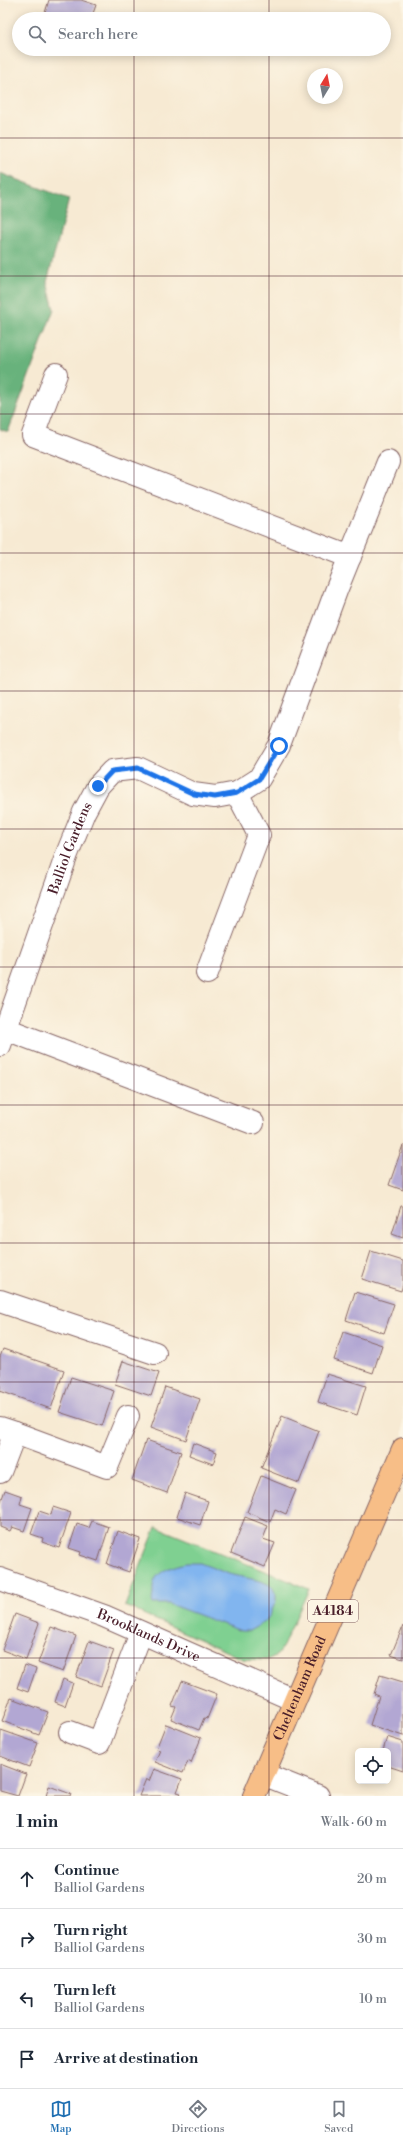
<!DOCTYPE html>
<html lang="en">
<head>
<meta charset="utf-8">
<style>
  :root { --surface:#fff; --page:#f2f2f3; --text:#1f2937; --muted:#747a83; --line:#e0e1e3; --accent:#1f6fb2 }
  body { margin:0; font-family:"Libre Bodoni",serif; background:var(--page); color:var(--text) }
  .controls { position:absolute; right:12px; bottom:12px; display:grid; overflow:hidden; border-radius:6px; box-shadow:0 2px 10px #0003 }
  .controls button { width:36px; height:36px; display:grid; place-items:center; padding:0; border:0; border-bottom:1px solid var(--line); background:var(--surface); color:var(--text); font:20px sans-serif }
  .compass { position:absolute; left:307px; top:68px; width:36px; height:36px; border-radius:50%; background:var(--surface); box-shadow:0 2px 10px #0003; rotate:10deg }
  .stop { position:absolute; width:12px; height:12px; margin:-9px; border:3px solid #1a73e8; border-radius:50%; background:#fff }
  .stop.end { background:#1a73e8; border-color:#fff; box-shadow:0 1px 4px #0008 }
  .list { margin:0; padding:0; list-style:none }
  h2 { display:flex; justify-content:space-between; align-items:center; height:52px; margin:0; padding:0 16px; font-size:17px }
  h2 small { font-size:13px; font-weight:400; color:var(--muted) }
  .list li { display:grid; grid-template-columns:26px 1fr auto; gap:12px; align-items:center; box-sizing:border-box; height:60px; padding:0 16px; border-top:1px solid var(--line) }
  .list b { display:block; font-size:15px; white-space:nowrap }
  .list p { margin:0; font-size:13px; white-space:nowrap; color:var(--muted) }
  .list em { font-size:13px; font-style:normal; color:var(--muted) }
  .icon { flex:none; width:22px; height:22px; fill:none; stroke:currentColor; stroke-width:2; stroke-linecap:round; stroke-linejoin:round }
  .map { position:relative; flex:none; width:403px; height:1796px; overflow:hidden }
  .search { position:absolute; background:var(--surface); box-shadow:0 2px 10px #0003; left:12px; right:12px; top:12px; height:44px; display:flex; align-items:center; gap:10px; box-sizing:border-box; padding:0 14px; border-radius:22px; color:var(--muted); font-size:15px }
  .sheet { height:292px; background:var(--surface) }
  nav { display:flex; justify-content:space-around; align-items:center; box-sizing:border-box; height:56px; border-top:1px solid var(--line); background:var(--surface); font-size:11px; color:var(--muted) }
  nav a { display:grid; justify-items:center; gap:2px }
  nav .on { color:var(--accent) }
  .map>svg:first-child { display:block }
  .green { fill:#7fd091; stroke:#64785e }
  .forest { fill:#67b27b; stroke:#586853 }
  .water { fill:#81b5ef; stroke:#666a8d }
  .building { fill:#b2a7d3 }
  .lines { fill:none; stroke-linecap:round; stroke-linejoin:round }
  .minor-casing { stroke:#876666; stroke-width:24 }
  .major-casing { stroke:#876666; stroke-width:24 }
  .minor { stroke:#fff; stroke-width:22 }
  .major { stroke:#f7be87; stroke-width:22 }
  .route { stroke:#1a73e8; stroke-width:5 }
  .grid { fill:none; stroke:#4a1f2b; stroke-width:1; stroke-opacity:0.55 }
  .labels { text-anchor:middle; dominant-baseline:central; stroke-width:3; stroke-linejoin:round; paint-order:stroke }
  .shield { fill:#fcf5e5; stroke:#7f5f63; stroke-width:1 }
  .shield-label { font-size:13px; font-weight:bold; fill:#4a1f2b }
  .street-label { font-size:14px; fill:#4a1f2b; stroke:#fcf5e5 }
</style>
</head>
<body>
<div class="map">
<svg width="403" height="1796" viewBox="0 0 403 1796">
  <rect width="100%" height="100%" fill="#fcf5e5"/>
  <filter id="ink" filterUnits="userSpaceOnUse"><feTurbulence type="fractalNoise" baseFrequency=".025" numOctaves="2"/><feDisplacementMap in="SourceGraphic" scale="8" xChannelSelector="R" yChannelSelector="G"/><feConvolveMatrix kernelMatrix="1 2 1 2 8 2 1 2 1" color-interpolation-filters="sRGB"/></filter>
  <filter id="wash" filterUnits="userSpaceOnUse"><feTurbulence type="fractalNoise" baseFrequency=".012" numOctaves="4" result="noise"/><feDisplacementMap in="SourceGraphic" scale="16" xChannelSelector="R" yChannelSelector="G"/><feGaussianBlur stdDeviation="0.9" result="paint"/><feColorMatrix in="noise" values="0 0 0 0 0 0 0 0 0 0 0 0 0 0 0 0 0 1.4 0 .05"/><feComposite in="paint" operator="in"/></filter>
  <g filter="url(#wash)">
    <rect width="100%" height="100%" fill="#f7ead3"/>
    <path class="green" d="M156 1527 309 1589 283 1646 277 1655 267 1660 243 1659 125 1606Z"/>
    <path class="forest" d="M0 173 69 199 47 282 54 309 8 432 0 429Z"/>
    <path class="water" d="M186 1563H200L229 1574 261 1581 272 1586 276 1595V1601L270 1615 265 1622 249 1631H241L169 1604H153C151 1600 153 1597 153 1592 151 1572 170 1567 186 1563Z"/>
    <g id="blocks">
      <path class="building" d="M49 0H81L96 5 91 19H43Z
        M403 1145V1190L389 1185Z
        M401 1206H403V1238L392 1234Z
        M371 1251 403 1261V1284L401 1291 362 1279Z
        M355 1292 394 1304 384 1333 346 1320Z
        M343 1332 382 1345 373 1373 334 1360Z
        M3 1349 64 1370 51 1409 0 1391V1357Z
        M123 1361 159 1373 151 1396 115 1384Z
        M327 1374 366 1386 357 1415 318 1402Z
        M71 1377 114 1391 102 1426 59 1412Z
        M165 1387 200 1399 186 1440 151 1427Z
        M282 1416 319 1431 299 1483 261 1468Z
        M146 1440 181 1452 167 1493 132 1480Z
        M193 1443 217 1452 213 1464 189 1455Z
        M261 1476 296 1490 286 1514 275 1509 270 1522 247 1512Z
        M5 1490 22 1496 20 1504 32 1508 24 1531 12 1527 10 1531 0 1527V1504Z
        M185 1493 208 1501 200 1525 177 1517Z
        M53 1507 71 1513 59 1548 42 1542 43 1538 31 1534 39 1511 51 1515Z
        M245 1517 268 1526 263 1539 275 1543 265 1567 231 1553Z
        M92 1521 109 1527 98 1561 80 1555 81 1552 69 1548 77 1524 89 1528Z
        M118 1531 140 1539 129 1572 107 1564Z
        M15 1614 39 1623 26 1659 2 1650Z
        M403 1626V1659L391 1655Z
        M51 1627 76 1636 63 1672 38 1663Z
        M89 1641 114 1650 101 1686 76 1677Z
        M25 1665 36 1669 28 1692 17 1688Z
        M380 1675 403 1682V1736L370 1725 379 1696 374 1694Z
        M63 1679 73 1683 65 1706 55 1702Z
        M182 1681 217 1694 207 1719 204 1718 199 1730 171 1719 176 1707 172 1706Z
        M11 1698 48 1712 39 1735 2 1721Z
        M166 1724 201 1738 191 1763 188 1761 183 1773 155 1762 160 1750 156 1749Z
        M1 1730 38 1743 29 1767 0 1756Z
        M387 1737 403 1742V1771L388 1766V1751H383Z
        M0 1764 26 1774 18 1796 0 1791Z
        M154 1769 182 1779 177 1792 181 1793 179 1796H139L146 1779 149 1781Z
        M49 1786 71 1794 70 1796H46Z"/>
    </g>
  </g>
  <g filter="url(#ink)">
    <use href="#blocks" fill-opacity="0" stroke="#876666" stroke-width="1"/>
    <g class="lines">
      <defs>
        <g id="minor">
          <path d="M56 374 33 435 350 557"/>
          <path d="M207 973 259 835 237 793"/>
          <path d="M6 1029 253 1123"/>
          <path id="s1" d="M0 1045 67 854 84 812 98 786 112 771 138 768 193 794 215 797 237 793 259 779 279 745 336 591 388 462"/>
          <path d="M0 1301 155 1353"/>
          <path d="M0 1428 15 1433 0 1472"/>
          <path d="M15 1433 107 1467 128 1416"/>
          <path id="s2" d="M0 1579 104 1616 294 1700"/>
          <path d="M70 1732 99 1743 141 1633"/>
          <path d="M263 1774 318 1796"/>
        </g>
        <g id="major">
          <path id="s3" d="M254 1796 403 1449"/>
        </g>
      </defs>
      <use href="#minor" class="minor-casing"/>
      <use href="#major" class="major-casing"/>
      <use href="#minor" class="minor"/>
      <use href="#major" class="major"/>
    </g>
  </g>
  <g class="lines" filter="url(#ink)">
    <path class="route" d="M98 786 112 771 138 768 194 794 215 797 237 793 259 779 279 746"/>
  </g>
  <path class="grid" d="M134 0V19M269 0V19M134 49V1796M269 49V1796M0 138H403M0 276H403M0 414H403M0 553H403M0 691H403M0 829H403M0 967H403M0 1105H403M0 1243H403M0 1382H403M0 1520H403M0 1658H403"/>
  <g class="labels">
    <rect class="shield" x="308" y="1600" width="50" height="22" rx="3"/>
    <g class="shield-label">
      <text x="333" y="1611">A4184</text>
    </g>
    <g class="street-label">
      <text stroke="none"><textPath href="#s1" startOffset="209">Balliol Gardens</textPath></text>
      <text stroke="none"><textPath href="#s2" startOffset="159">Brooklands Drive</textPath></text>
      <text stroke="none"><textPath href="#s3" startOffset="117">Cheltenham Road</textPath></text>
    </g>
  </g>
</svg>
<div class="controls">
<button><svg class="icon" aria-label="locate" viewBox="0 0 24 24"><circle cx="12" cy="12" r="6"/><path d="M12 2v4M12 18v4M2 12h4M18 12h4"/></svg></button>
</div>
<svg class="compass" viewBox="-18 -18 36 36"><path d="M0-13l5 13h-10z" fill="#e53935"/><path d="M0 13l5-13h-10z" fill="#747a83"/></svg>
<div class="stop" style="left:279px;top:746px"></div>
<div class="stop end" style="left:98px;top:786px"></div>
<div class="search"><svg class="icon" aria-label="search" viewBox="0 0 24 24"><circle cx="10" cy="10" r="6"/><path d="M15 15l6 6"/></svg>Search here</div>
</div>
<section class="sheet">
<h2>1 min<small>Walk · 60 m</small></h2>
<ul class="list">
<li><svg class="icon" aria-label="ahead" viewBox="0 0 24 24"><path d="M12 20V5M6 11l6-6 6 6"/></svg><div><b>Continue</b><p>Balliol Gardens</p></div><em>20 m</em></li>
<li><svg class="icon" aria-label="right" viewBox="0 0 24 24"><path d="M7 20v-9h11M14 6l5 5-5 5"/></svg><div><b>Turn right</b><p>Balliol Gardens</p></div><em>30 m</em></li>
<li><svg class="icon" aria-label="left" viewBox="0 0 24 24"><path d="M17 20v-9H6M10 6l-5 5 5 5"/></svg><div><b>Turn left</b><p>Balliol Gardens</p></div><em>10 m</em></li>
<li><svg class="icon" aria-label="arrive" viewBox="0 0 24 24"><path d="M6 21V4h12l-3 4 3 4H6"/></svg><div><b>Arrive at destination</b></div></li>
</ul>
</section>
<nav>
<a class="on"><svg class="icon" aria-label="map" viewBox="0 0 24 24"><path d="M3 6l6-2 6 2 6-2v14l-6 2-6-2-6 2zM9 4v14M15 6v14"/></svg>Map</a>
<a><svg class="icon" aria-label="directions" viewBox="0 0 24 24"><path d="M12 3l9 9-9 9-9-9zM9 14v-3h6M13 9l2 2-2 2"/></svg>Directions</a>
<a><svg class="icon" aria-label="saved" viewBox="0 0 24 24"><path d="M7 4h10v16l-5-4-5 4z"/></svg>Saved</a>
</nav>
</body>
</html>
